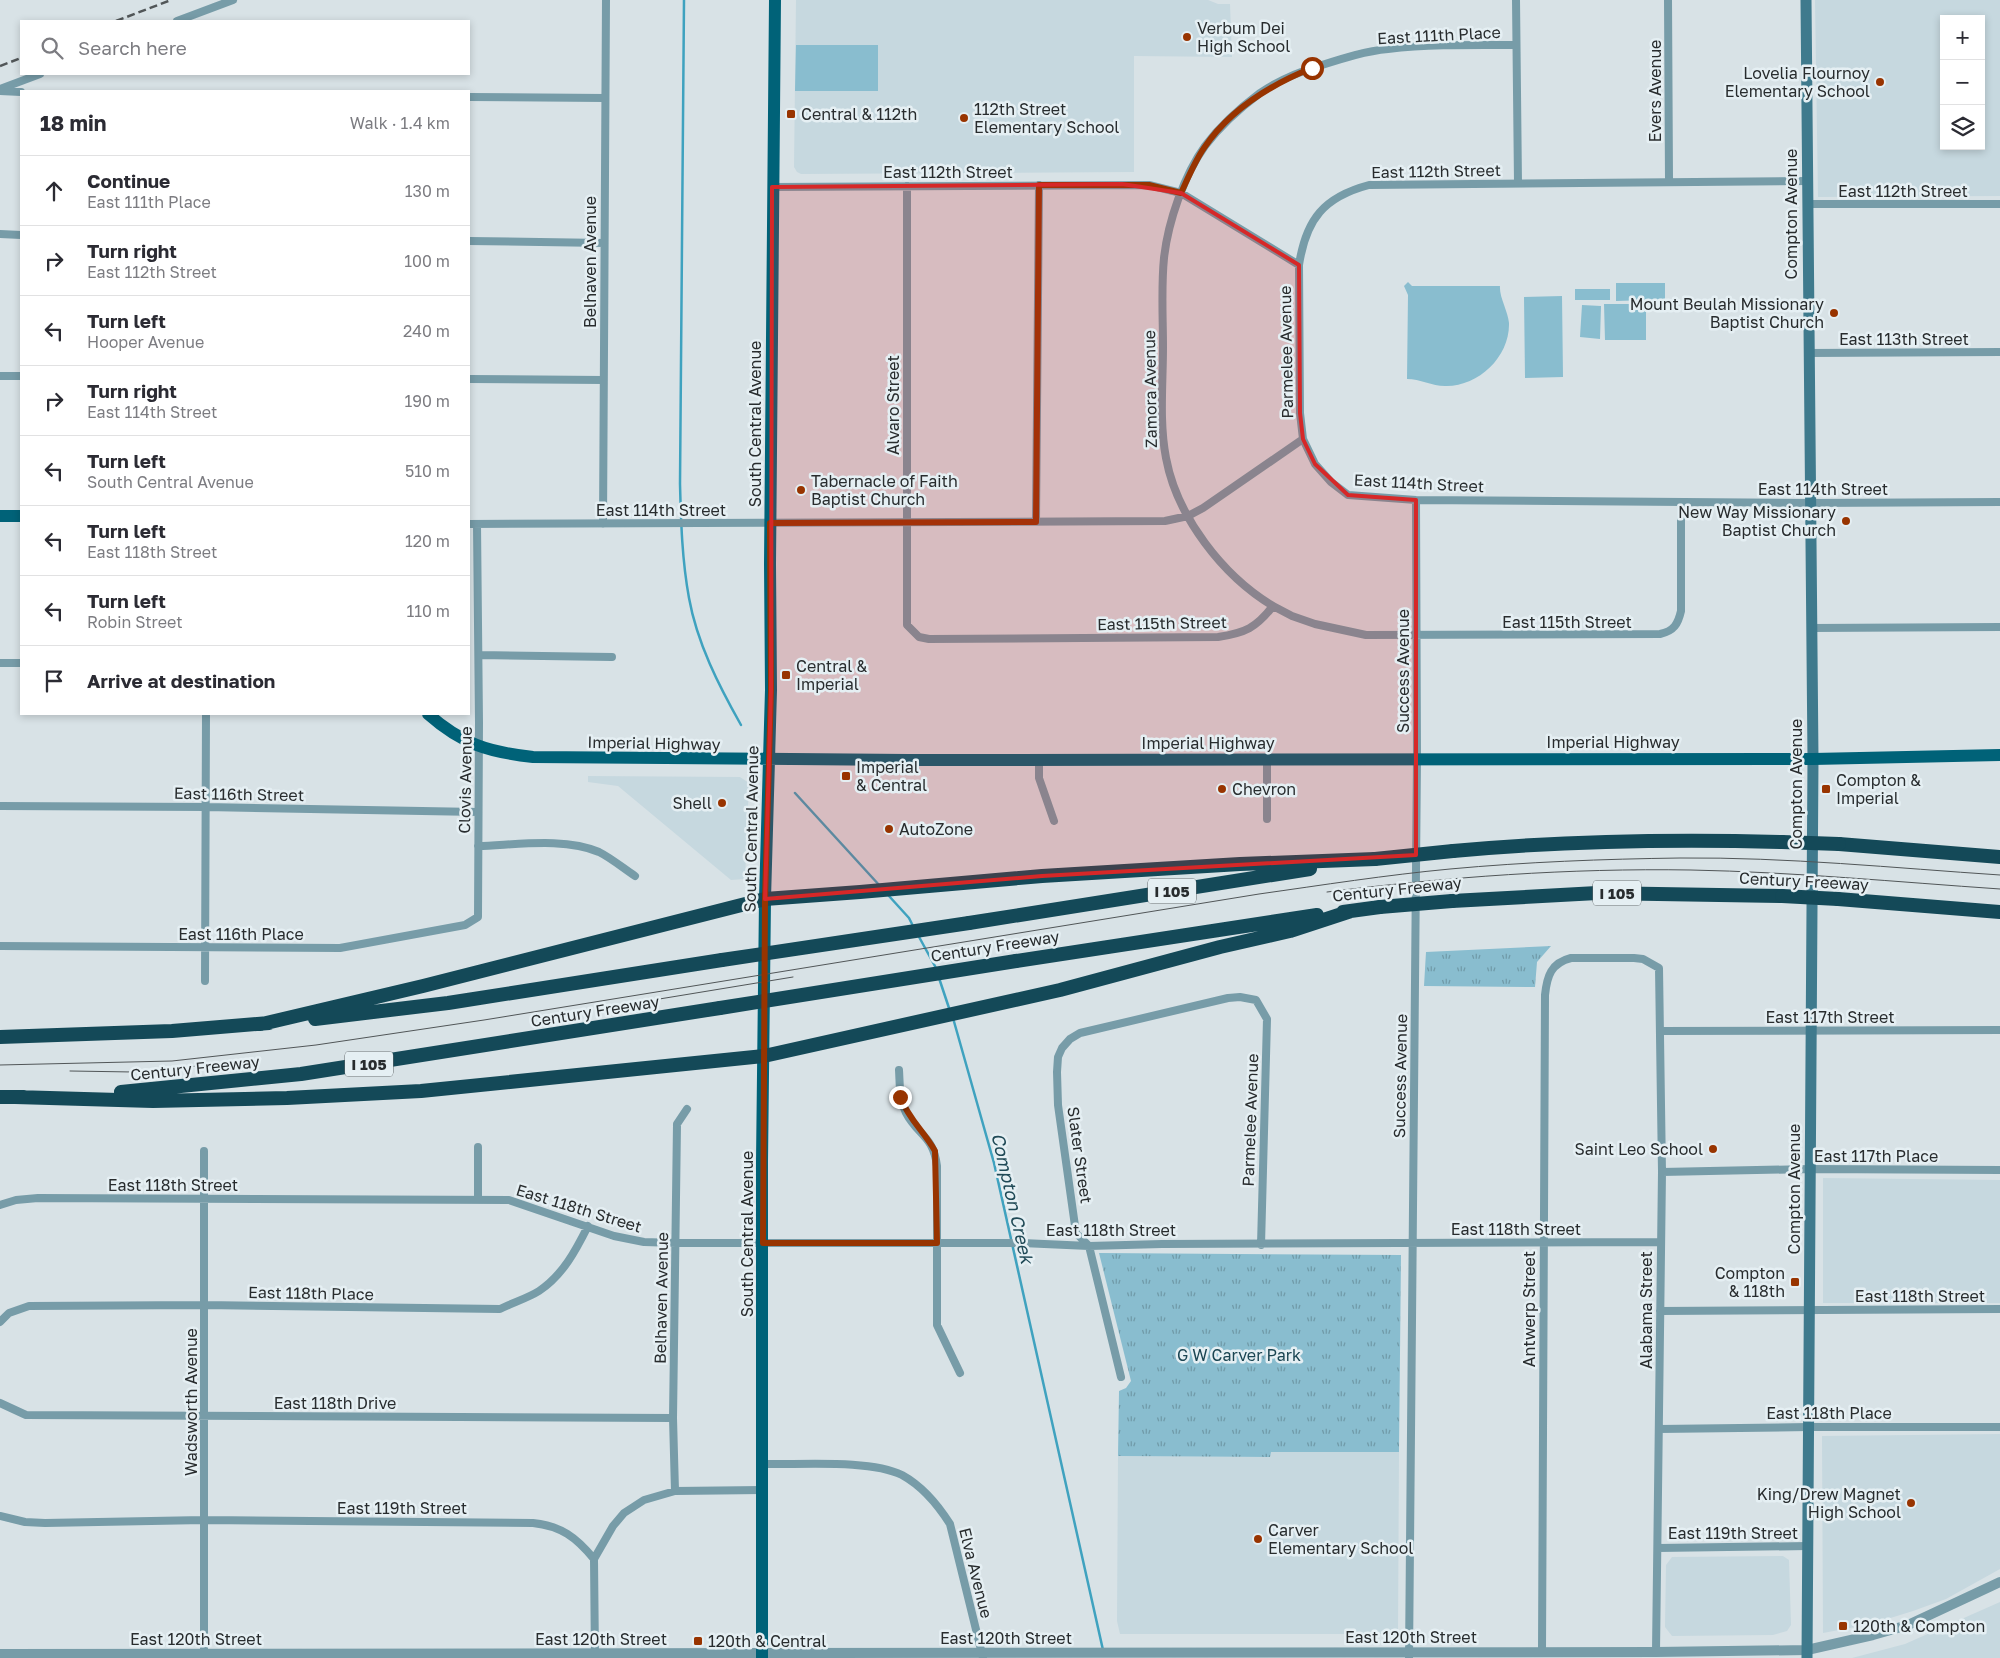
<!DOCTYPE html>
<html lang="en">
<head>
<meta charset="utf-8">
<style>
  :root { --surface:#fff; --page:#f2f2f3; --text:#2b2b33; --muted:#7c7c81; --line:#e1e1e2 }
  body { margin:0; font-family:"Golos Text",sans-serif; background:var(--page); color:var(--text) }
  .controls { position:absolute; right:15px; top:15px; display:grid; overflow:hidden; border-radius:0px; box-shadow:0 2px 8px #0003 }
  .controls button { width:45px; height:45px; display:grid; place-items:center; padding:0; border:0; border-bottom:1px solid var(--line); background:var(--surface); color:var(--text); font:25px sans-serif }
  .stop { position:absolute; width:15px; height:15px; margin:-11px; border:4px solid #983400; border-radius:50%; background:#fff }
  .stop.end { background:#983400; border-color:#fff; box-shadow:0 1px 5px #0008 }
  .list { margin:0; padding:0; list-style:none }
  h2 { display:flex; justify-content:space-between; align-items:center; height:65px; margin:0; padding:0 20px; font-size:21px }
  h2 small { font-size:16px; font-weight:400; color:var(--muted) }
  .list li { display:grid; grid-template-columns:32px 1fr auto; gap:15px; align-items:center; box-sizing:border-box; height:70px; padding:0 20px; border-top:1px solid var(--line) }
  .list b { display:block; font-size:19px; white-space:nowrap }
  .list p { margin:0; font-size:16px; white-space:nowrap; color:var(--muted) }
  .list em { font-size:16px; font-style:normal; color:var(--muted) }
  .icon { flex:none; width:28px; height:28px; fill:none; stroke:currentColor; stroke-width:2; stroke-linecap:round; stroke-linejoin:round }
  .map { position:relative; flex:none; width:2000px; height:1658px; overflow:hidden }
  .search { position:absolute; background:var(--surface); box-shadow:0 2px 8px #0003; left:20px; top:20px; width:450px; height:55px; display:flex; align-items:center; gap:12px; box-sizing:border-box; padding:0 18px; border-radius:0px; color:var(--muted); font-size:19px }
  .panel { position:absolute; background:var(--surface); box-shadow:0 2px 8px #0003; left:20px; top:90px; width:450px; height:625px; border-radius:0px }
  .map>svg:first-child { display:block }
  .built { fill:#c6d8df; fill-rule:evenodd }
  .grass { fill:url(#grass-tufts) }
  .pitch { fill:#89bdcf }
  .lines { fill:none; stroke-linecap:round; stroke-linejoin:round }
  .stream { stroke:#3fa2bf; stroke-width:2.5 }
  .minor { stroke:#779ca8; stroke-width:8 }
  .tertiary { stroke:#779ca8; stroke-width:10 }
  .secondary { stroke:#3f7a8d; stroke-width:11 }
  .primary { stroke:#006278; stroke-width:12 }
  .motorway { stroke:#144958; stroke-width:14 }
  .tram { stroke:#515658; stroke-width:1 }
  .rail { stroke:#515658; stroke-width:2.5; stroke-dasharray:8 4; stroke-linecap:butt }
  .motorway-bridge { stroke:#144958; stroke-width:14 }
  .route { stroke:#983400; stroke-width:6 }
  .marked { fill:#d62828; fill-opacity:0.2; stroke:#d62828; stroke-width:4; stroke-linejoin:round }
  .poi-dot { fill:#983400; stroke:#e5eff3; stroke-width:2 }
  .labels { text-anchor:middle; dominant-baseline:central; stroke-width:5; stroke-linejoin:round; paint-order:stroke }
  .shield { fill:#e5eff3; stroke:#616669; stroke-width:1 }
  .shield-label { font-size:15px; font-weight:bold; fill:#282c2e }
  .poi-label { font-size:16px; fill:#282c2e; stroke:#e5eff3; text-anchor:start }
  .street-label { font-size:16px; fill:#282c2e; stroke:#e5eff3 }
  .park-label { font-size:16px; fill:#1a4552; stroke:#e5eff3 }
  .water-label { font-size:18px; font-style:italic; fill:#1f4956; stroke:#e5eff3 }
</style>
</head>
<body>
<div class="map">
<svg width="2000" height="1658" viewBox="0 0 2000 1658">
  <defs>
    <pattern id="grass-tufts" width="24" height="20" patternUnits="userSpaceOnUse" patternTransform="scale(1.25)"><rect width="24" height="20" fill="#89bdcf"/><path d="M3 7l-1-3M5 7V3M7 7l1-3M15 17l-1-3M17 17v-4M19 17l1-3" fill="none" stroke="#709aa8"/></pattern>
  </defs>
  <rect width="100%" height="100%" fill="#d8e2e6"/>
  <path class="built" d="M796 0H1208L1218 4H1230L1232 57 1134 56V172L801 174 797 172 794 167Z
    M1815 0H2000V196L1818 197ZM1944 19H1981V146H1944Z
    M588 776 740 777 749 783 745 879 731 880 618 786 588 782Z
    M1823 1178 2000 1180V1303H1823Z
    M2000 1434V1569L1946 1599 1913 1611 1871 1624 1823 1633 1822 1436Z
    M1270 1452H1399L1398 1634H1120L1117 1621 1118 1456 1270 1457Z
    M1783 1556 1789 1560 1791 1625 1787 1631 1773 1635 1672 1636 1665 1627 1666 1565 1672 1557Z
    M2000 1602V1658H1852L1905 1644Z"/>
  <path class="grass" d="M1551 946 1537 962 1535 987 1424 986 1426 952Z
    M1099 1253 1401 1255 1399 1452H1271L1270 1457 1118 1456 1119 1391 1126 1388 1131 1381Z"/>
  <path class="pitch" d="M796 45H878V91H795Z
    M1408 282 1412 286H1500C1499 297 1508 311 1509 323 1510 357 1478 387 1445 386 1432 386 1420 379 1407 379L1408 295 1404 286Z
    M1616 283H1665V303H1649V300L1616 301Z
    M1575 289H1610V300H1575Z
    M1562 296 1563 377 1525 378 1524 297Z
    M1604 304H1646V340H1605Z
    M1582 305 1601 306 1600 339 1580 337Z"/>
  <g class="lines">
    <path class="stream" d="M684 0 680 484C681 522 682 560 689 598 697 643 719 686 741 725
      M795 793 880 886
      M889 896 909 918 913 926
      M918 935 936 968
      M939 978 950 1011
      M953 1018 994 1163 1103 1650"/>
    <path class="minor" d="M1516 0 1518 183
      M1668 0 1669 181
      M177 21 233 0
      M0 89 40 74
      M0 91 21 92
      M469 97 605 98
      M907 186V625L919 637 929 639 1218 637C1245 633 1256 628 1273 606L1292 616 1315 624 1366 635 1660 634C1674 631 1678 624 1681 611V502
      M772 187 1149 185 1181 193 1299 265C1306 219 1324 197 1369 185L1807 181
      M1807 204H2000
      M0 234 21 235
      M469 241 604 243
      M1299 265 1300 413 1303 439
      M1808 353 2000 352
      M0 376H21
      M469 379 603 380
      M1036 521 1039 185
      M469 524 1165 521 1188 516 1203 508 1303 439 1315 464 1331 482 1348 495 1416 500 1810 503 2000 502
      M603 524 606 0
      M1273 606C1223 576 1177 517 1166 458 1159 422 1163 384 1163 347 1163 318 1161 287 1164 258 1168 222 1184 175 1205 146 1220 126 1240 108 1260 93 1279 80 1301 71 1322 65 1344 58 1366 51 1388 49 1431 44 1474 45 1516 45
      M1811 628 2000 627
      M479 655 612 657
      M0 663H21
      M1267 759V819
      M1039 760V778L1054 821
      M0 806 206 807 478 812
      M478 846C515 845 565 837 599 852 611 858 623 868 635 876
      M0 946 340 948 465 925 478 917 479 723 477 524
      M205 981 206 714
      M1660 1031 2000 1030
      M899 1070C900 1085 899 1099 906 1113 918 1136 933 1135 937 1166V1325L960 1373
      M204 1151V1653
      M1662 1172 1810 1169 2000 1170
      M478 1200V1147
      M0 1205 16 1200 38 1198 509 1200 614 1236 644 1242 676 1243H1022L1089 1246 1162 1244 1660 1242
      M1660 1311 2000 1309
      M0 1322 9 1313 29 1306 204 1305 500 1309C512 1303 528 1298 539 1291 563 1275 576 1250 588 1226
      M1121 1377 1089 1246 1076 1233 1058 1105 1057 1072 1058 1057 1062 1048 1070 1039 1080 1033 1228 998 1240 997 1256 1000 1267 1019 1261 1245
      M0 1403 26 1415 673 1418
      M1659 1429 1809 1427H2000
      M762 1464C800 1465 870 1459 902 1475 922 1486 938 1505 950 1524L983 1658
      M675 1491 673 1418 677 1124 687 1109
      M0 1516 25 1522 45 1523 204 1520 533 1523C561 1526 576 1537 594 1559
      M1658 1548 1808 1546
      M1542 1652 1545 995C1547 976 1551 963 1571 958H1634L1643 959 1659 968 1662 1172 1656 1652
      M595 1658 594 1559 613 1526 624 1513 644 1500 675 1491 762 1490
      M1409 1658 1417 758 1416 500"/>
    <path class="tertiary" d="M0 1654 1656 1652 1807 1650 1873 1635 1908 1625 2000 1582"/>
    <path class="secondary" d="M1806 0 1813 759 1807 1658"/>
    <path class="primary" d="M0 516H21
      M428 714C462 744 488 752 533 757L908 760 1813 759 2000 755
      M762 1658V1162L765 899 771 690 770 564 775 0"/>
    <path class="motorway" d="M1839 844 2000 857
      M1453 851C1562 841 1672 839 1782 842
      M1838 899 2000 912
      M1452 901 1597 893 1782 896
      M1343 912 1380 907
      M969 923 1310 869
      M1016 961 1317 915
      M315 1019 448 1003 722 960
      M262 1024 423 986 765 899 860 892 1042 876 1240 864 1375 859
      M0 1037 172 1031 269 1023
      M121 1092 301 1074 720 1008
      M0 1097H24
      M15 1097 153 1101 287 1098 421 1091 764 1056 1060 990 1220 947 1290 931 1351 911"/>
    <path class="tram" d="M1327 892C1448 877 1569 868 1691 870 1794 872 1897 882 2000 889
      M623 1005 793 977
      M0 1065 172 1061 316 1045 484 1020 1259 894C1323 885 1386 875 1450 869 1526 862 1603 859 1680 858 1787 857 1894 868 2000 875
      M70 1071 133 1072 250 1061"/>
    <path class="rail" d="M116 21 171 0
      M0 66 21 58"/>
    <path class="motorway-bridge" d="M1782 842 1839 844
      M1375 859 1453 851
      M1782 896 1838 899
      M1380 907 1452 901
      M722 960 969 923
      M720 1008 1016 961"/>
  </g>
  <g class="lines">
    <path class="route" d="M900 1097C910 1121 923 1130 935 1151L937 1243H763L765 899 771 690 770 523 1036 522 1039 185H1149L1181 193C1188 178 1195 161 1204 148 1230 109 1270 85 1312 68"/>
  </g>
  <path class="marked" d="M1122 184 1181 193 1299 265 1300 413 1303 439 1315 464 1348 495 1416 500V855L1042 876 765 899 771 690 772 187Z"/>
  <g class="poi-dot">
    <circle cx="1187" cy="37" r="5"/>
    <circle cx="1880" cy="82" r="5"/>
    <rect x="786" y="109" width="10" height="10" rx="2.5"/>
    <circle cx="964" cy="118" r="5"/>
    <circle cx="1834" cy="313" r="5"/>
    <circle cx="801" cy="490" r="5"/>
    <circle cx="1846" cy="521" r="5"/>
    <rect x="781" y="670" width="10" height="10" rx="2.5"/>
    <rect x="841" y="771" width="10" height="10" rx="2.5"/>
    <circle cx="1222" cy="789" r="5"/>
    <rect x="1821" y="784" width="10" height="10" rx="2.5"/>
    <circle cx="722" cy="803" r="5"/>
    <circle cx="889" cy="829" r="5"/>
    <circle cx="1713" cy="1149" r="5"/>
    <rect x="1790" y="1277" width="10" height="10" rx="2.5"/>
    <circle cx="1911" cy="1503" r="5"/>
    <circle cx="1258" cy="1539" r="5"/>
    <rect x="1838" y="1621" width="10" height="10" rx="2.5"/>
    <rect x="693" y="1636" width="10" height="10" rx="2.5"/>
  </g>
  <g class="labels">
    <g class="shield">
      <rect x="1148" y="878.5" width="48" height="25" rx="4"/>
      <rect x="1593" y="880.5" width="48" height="25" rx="4"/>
      <rect x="345" y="1051.5" width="48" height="25" rx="4"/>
    </g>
    <g class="shield-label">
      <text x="1172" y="891">I 105</text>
      <text x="1617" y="893">I 105</text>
      <text x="369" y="1064">I 105</text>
    </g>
    <g class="poi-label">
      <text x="1197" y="28">Verbum Dei<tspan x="1197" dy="18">High School</tspan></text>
      <text x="1870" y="73" text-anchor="end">Lovelia Flournoy<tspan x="1870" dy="18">Elementary School</tspan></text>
      <text x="974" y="109">112th Street<tspan x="974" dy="18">Elementary School</tspan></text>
      <text x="801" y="114">Central &amp; 112th</text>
      <text x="1824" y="304" text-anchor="end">Mount Beulah Missionary<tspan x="1824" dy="18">Baptist Church</tspan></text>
      <text x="811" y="481">Tabernacle of Faith<tspan x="811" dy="18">Baptist Church</tspan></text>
      <text x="1836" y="512" text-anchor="end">New Way Missionary<tspan x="1836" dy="18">Baptist Church</tspan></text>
      <text x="796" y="666">Central &amp;<tspan x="796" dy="18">Imperial</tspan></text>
      <text x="856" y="767">Imperial<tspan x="856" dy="18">&amp; Central</tspan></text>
      <text x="1836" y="780">Compton &amp;<tspan x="1836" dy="18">Imperial</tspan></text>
      <text x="1232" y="789">Chevron</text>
      <text x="712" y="803" text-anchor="end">Shell</text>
      <text x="899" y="829">AutoZone</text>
      <text x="1703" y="1149" text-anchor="end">Saint Leo School</text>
      <text x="1785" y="1273" text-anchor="end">Compton<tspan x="1785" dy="18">&amp; 118th</tspan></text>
      <text x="1901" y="1494" text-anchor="end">King/Drew Magnet<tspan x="1901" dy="18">High School</tspan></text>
      <text x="1268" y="1530">Carver<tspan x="1268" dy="18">Elementary School</tspan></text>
      <text x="1853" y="1626">120th &amp; Compton</text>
      <text x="708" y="1641">120th &amp; Central</text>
    </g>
    <g class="street-label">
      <text transform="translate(1439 35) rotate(-3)">East 111th Place</text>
      <text transform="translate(1655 91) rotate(-90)">Evers Avenue</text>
      <text transform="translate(1436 171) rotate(-1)">East 112th Street</text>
      <text x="948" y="172">East 112th Street</text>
      <text x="1903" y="191">East 112th Street</text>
      <text transform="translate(1791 214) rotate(-90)">Compton Avenue</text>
      <text transform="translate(590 262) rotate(-90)">Belhaven Avenue</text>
      <text x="1904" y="339">East 113th Street</text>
      <text transform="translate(1286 352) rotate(-91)">Parmelee Avenue</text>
      <text transform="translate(1150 389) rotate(-91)">Zamora Avenue</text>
      <text transform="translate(893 405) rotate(-90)">Alvaro Street</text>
      <text transform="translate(755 424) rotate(-90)">South Central Avenue</text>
      <text transform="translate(1419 483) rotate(3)">East 114th Street</text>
      <text x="1823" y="489">East 114th Street</text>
      <text x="661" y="510">East 114th Street</text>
      <text x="1567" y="622">East 115th Street</text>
      <text transform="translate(1162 623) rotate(-1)">East 115th Street</text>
      <text transform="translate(1403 671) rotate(-90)">Success Avenue</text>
      <text x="1613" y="742">Imperial Highway</text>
      <text transform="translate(654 743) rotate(1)">Imperial Highway</text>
      <text x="1208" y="743">Imperial Highway</text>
      <text transform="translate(465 780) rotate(-89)">Clovis Avenue</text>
      <text transform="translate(1796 784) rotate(-90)">Compton Avenue</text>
      <text transform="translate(239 794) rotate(1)">East 116th Street</text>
      <text transform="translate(751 829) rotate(-89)">South Central Avenue</text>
      <text transform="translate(1804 881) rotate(3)">Century Freeway</text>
      <text transform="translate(1397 889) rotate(-6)">Century Freeway</text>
      <text x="241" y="934">East 116th Place</text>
      <text transform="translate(995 946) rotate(-9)">Century Freeway</text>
      <text transform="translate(595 1011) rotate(-9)">Century Freeway</text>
      <text x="1830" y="1017">East 117th Street</text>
      <text transform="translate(195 1068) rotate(-6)">Century Freeway</text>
      <text transform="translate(1400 1076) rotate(-89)">Success Avenue</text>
      <text transform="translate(1250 1120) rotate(-88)">Parmelee Avenue</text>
      <text transform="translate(1080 1155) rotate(82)">Slater Street</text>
      <text x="1876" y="1156">East 117th Place</text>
      <text x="173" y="1185">East 118th Street</text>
      <text transform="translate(1794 1189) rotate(-90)">Compton Avenue</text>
      <text transform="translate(579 1208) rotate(17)">East 118th Street</text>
      <text x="1516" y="1229">East 118th Street</text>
      <text x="1111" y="1230">East 118th Street</text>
      <text transform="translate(747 1234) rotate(-90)">South Central Avenue</text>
      <text transform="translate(311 1293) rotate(1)">East 118th Place</text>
      <text x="1920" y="1296">East 118th Street</text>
      <text transform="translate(661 1298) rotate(-89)">Belhaven Avenue</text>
      <text transform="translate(1529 1309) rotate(-90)">Antwerp Street</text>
      <text transform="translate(1646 1310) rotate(-90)">Alabama Street</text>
      <text transform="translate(191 1402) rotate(-90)">Wadsworth Avenue</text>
      <text x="335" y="1403">East 118th Drive</text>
      <text x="1829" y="1413">East 118th Place</text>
      <text x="402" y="1508">East 119th Street</text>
      <text x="1733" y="1533">East 119th Street</text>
      <text transform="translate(976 1573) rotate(76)">Elva Avenue</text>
      <text x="1411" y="1637">East 120th Street</text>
      <text x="1006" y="1638">East 120th Street</text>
      <text x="196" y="1639">East 120th Street</text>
      <text x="601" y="1639">East 120th Street</text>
    </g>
    <g class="park-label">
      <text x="1239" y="1355">G W Carver Park</text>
    </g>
    <g class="water-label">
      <text transform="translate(1013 1198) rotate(77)">Compton Creek</text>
    </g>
  </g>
</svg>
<div class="controls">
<button>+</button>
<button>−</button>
<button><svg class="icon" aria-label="layers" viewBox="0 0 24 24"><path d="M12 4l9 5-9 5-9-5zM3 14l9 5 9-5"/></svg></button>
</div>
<div class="stop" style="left:1312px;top:68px"></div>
<div class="stop end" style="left:900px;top:1097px"></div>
<div class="search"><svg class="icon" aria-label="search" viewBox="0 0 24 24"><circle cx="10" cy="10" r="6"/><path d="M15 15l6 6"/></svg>Search here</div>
<section class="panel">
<h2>18 min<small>Walk · 1.4 km</small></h2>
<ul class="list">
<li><svg class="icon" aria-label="ahead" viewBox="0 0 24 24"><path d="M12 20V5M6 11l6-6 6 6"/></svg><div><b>Continue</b><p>East 111th Place</p></div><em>130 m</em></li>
<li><svg class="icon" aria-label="right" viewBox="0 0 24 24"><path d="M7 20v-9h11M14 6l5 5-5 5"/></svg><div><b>Turn right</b><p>East 112th Street</p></div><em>100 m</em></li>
<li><svg class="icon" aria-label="left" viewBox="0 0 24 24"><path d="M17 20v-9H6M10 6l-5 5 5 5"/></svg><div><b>Turn left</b><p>Hooper Avenue</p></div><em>240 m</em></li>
<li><svg class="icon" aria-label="right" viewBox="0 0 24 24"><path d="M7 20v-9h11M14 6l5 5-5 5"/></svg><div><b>Turn right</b><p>East 114th Street</p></div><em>190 m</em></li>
<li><svg class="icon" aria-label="left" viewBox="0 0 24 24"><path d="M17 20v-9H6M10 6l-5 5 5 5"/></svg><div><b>Turn left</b><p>South Central Avenue</p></div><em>510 m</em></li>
<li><svg class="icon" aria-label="left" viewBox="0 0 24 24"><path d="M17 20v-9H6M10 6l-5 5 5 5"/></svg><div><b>Turn left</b><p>East 118th Street</p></div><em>120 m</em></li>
<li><svg class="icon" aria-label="left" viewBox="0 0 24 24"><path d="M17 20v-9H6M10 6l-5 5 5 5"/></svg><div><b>Turn left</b><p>Robin Street</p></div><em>110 m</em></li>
<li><svg class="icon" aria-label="arrive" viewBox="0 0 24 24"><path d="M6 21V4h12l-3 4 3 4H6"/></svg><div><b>Arrive at destination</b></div></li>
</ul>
</section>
</div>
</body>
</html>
